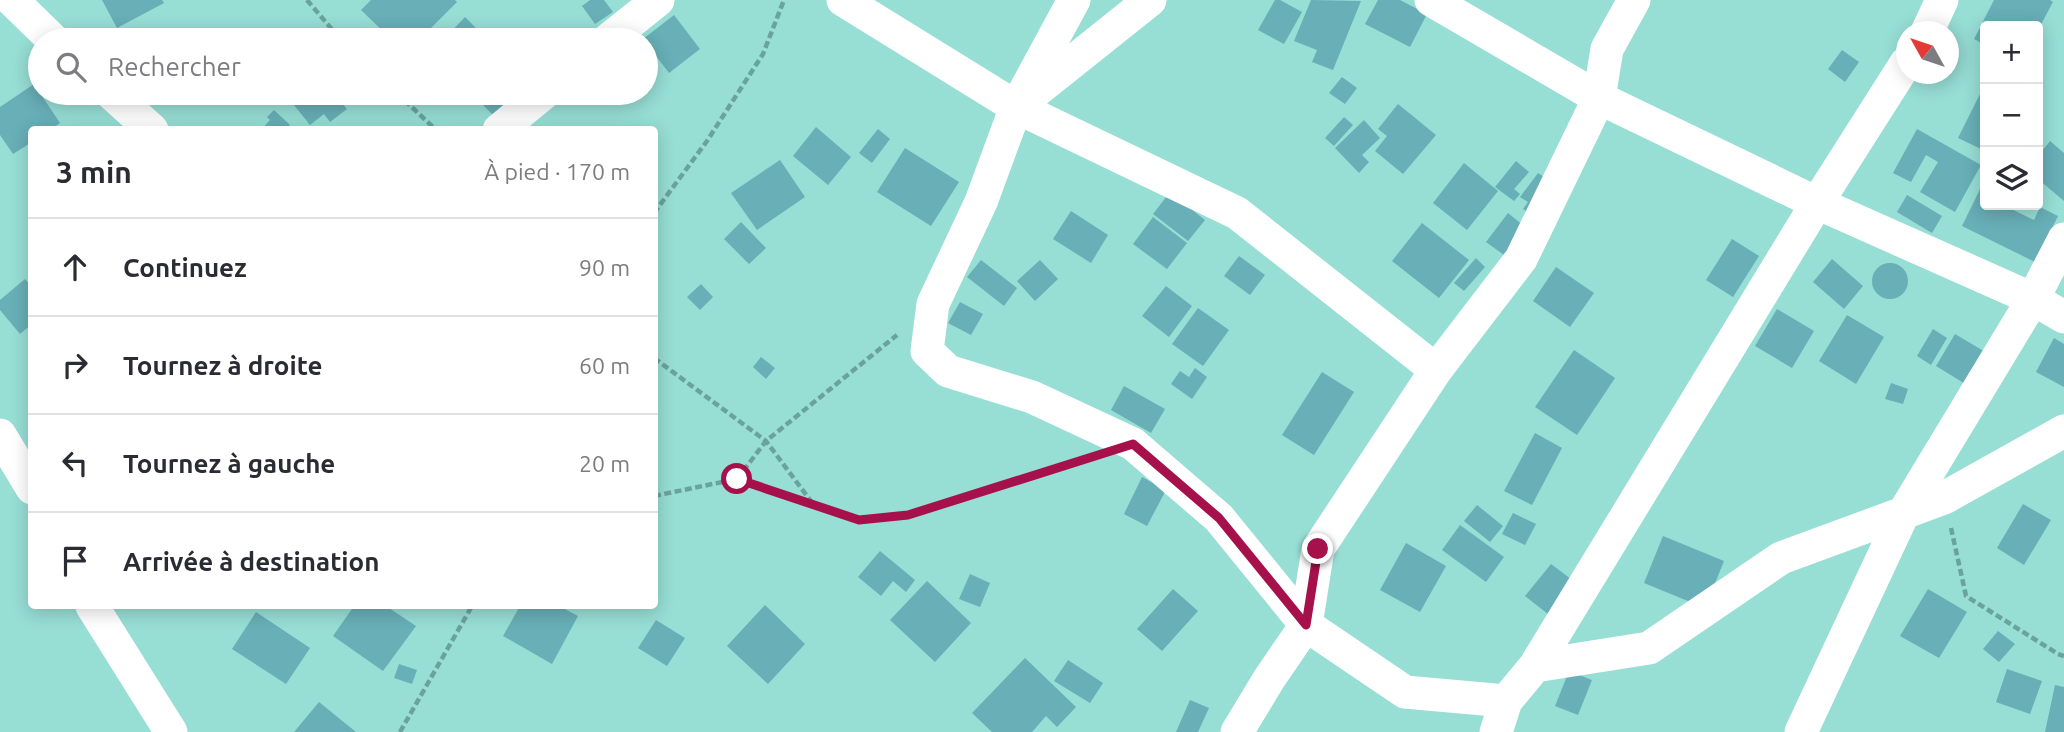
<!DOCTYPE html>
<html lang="fr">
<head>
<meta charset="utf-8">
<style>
  :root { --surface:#fff; --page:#f2f2f3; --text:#2b2b33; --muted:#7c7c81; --line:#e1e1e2 }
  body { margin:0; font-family:Ubuntu,sans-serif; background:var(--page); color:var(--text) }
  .controls { position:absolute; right:21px; top:21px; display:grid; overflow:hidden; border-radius:7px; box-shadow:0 4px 18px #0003 }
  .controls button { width:63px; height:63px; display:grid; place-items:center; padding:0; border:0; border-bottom:2px solid var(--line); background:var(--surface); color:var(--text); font:35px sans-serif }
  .compass { position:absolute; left:1896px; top:21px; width:63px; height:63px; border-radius:50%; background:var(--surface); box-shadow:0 4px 18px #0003; rotate:310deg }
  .stop { position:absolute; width:21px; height:21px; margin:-16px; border:5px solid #a6114c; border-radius:50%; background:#fff }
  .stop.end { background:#a6114c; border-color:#fff; box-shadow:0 2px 7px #0008 }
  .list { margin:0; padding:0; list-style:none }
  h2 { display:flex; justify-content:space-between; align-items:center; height:91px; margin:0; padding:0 28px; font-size:30px }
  h2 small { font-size:23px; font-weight:400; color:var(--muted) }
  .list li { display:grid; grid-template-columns:46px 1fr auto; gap:21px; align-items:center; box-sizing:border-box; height:98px; padding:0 28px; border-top:2px solid var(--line) }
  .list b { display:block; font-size:26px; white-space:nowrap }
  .list em { font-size:23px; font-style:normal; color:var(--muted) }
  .icon { flex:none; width:38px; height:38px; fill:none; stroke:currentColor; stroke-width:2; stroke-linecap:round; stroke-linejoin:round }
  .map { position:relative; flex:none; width:2064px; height:732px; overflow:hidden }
  .search { position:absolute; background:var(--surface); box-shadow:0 4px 18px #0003; left:28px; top:28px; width:630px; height:77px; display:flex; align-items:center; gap:18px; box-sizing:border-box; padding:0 24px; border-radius:38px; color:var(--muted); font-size:26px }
  .panel { position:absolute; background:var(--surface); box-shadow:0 4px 18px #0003; left:28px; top:126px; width:630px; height:483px; border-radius:7px }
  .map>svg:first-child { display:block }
  .building { fill:#68afb7 }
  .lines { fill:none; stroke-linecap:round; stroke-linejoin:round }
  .path { stroke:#6aa39c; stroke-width:4.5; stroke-dasharray:7 3.5; stroke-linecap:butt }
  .street { stroke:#fff; stroke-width:33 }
  .route { stroke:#a6114c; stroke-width:9 }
</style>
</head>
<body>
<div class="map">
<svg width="2064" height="732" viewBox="0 0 2064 732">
  <rect width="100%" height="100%" fill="#97ded5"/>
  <path class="building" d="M102 0H162L164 3 117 28Z
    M371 0H455L457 2 419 40H392L361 10Z
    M590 0H604L613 12 595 24 582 6Z
    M1275 0H1280L1302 12 1284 44 1258 30Z
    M1311 0 1361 1 1333 70 1312 62 1317 50 1294 41Z
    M1378 0H1400L1427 14 1410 47 1365 24Z
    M1994 0H2050L2053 2 2038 30V26H1985V45L1974 39Z
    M674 15 700 49 669 73 643 39Z
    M465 17 479 31 471 40H443Z
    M1842 50 1859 62 1845 82 1828 69Z
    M1342 77 1357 88 1345 104 1329 93Z
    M34 84 60 123 50 130H32V142L13 154 0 135V107Z
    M1981 92 1985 94V151L1958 138Z
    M300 93H334L347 109 330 122 324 114 310 125 290 100Z
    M490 93H500L509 102 495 117 481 103Z
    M1398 104 1436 135 1403 174 1375 151 1387 136 1378 129Z
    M274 110 290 125 285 130H261L270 120 267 117Z
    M1344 117 1353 125 1334 146 1325 138Z
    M1364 120 1380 138 1362 155 1369 162 1359 173 1335 148Z
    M816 127 851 157 828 185 793 156Z
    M878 129 890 139 872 163 859 153Z
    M1917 129 1981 165 1955 212 1920 192 1938 162 1926 155 1911 182 1893 173Z
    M2050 141 2064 153V201L2038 179V156Z
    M905 148 959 182 931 226 877 192Z
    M780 160 805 197 757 230 731 193Z
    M1516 161 1529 172 1514 189 1520 194 1514 201 1495 187Z
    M1464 163 1498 191 1467 230 1433 203Z
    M1538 173 1554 184 1532 215 1523 209 1528 202 1520 197Z
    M1985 179V205H2003L2034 220 2040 207 2058 216 2035 262 1962 226Z
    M1170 192 1205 220 1188 241 1153 214Z
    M1907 195 1942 216 1932 233 1897 212Z
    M1071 211 1108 235 1091 263 1053 239Z
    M1508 213 1525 227 1504 255 1486 242Z
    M1153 217 1187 243 1167 269 1133 244Z
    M741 222 766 248 749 264 724 239Z
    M1422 223 1469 260 1439 298 1392 261Z
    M1732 239 1759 256 1733 297 1706 280Z
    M1239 256 1265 275 1250 295 1224 276Z
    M1476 258 1485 267 1464 291 1454 283Z
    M1832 259 1863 286 1844 309 1813 282Z
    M981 260 1017 288 1004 306 967 277Z
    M1040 260 1058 279 1035 301 1017 281Z
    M1872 281a18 18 0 1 1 36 0a18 18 0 1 1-36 0Z
    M1556 267 1594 293 1570 327 1533 301Z
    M25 279 32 287V324L20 334 0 310V300Z
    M701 284 713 297 700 310 687 297Z
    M1166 286 1192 306 1169 337 1142 316Z
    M960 302 983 314 971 335 948 323Z
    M1198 308 1229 330 1203 366 1172 344Z
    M1777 309 1814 331 1792 368 1755 346Z
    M1847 315 1884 337 1856 384 1819 361Z
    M1933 329 1947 338 1931 365 1917 356Z
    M1955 334 1987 353 1967 385 1936 366Z
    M2054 338 2064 344V387L2036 372Z
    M1574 350 1615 378 1577 435 1535 407Z
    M761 357 775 368 766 379 753 367Z
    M1195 368 1207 377 1192 399 1171 384 1180 371 1189 377Z
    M1322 372 1354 392 1314 455 1282 435Z
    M1891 383 1908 389 1903 404 1885 399Z
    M1124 386 1165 409 1151 433 1111 410Z
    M1535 433 1562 448 1532 505 1504 491Z
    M1142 477 1166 490 1147 526 1124 514Z
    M2023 504 2051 520 2024 565 1997 548Z
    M1477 505 1503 526 1490 542 1464 521Z
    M1513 513 1536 524 1525 545 1502 534Z
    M1460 525 1504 557 1486 582 1442 550Z
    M1663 536 1724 561 1705 608 1644 583Z
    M1406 543 1446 566 1420 612 1380 590Z
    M880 551 915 580 906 592 893 581 881 596 858 577Z
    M1551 564 1579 585 1553 618 1525 596Z
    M970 574 990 583 980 607 959 599Z
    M927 581 971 623 935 662 890 620Z
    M1173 589 1198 611 1162 651 1137 629Z
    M1928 589 1967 612 1939 658 1900 636Z
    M765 605 805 644 768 684 727 646Z
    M354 606H386L416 626 383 671 333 636Z
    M520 606H559L578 616 552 664 503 636Z
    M256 612 310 648 286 684 232 649Z
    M656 620 685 638 667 666 638 648Z
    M1998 631 2015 644 1999 662 1983 649Z
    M1025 658 1076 707 1057 727 1046 716 1032 732H992L972 713Z
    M1068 660 1103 683 1090 703 1054 681Z
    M399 664 417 670 412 684 394 678Z
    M2007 669 2042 681 2030 714 1996 702Z
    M1569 671 1592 680 1578 715 1555 706Z
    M2055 685 2064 687V732H2045Z
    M1190 700 1209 708 1198 732H1176Z
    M319 702 356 732H294Z"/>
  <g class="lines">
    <path class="path" d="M307 0 341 40
      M397 93 436 130
      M654 213 707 141 763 54 784 0
      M654 358 766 441 813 504
      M737 479 766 441 897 335
      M654 496 737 479 859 520 908 515 1089 458
      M1951 528 1966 596 2058 654 2064 656
      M400 732 472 606"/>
    <path class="street" d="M12 0 53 40
      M843 0 1016 107 1150 0
      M1074 0 1016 107 981 202 933 304 927 351 948 371 1032 397 1133 444 1219 518 1306 625 1405 692 1506 701 1535 666 1817 203 1906 63
      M1431 0 1599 98 1817 203 2033 299 2064 317
      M1927 32 1942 0
      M608 40 658 0
      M111 93 152 130
      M1016 107 1237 213 1436 370
      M499 130 544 93
      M0 435 32 488
      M92 606 171 732
      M1535 666 1649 648 1781 558 1944 498 2064 431
      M1237 732 1269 679 1306 625 1318 549 1436 370 1521 259 1599 98 1607 49 1634 0
      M1496 732 1506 701
      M1801 732 1903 514 2033 299 2064 239"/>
  </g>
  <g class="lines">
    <path class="route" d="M737 479 859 520 908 515 1133 444 1219 518 1306 625 1318 549"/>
  </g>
</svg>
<div class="controls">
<button>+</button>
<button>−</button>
<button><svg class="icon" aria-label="layers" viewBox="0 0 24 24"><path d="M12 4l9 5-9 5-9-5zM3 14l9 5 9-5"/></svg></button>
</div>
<svg class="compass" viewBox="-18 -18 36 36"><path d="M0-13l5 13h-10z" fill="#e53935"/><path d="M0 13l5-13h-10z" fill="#7c7c81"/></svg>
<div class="stop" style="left:737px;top:479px"></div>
<div class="stop end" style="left:1318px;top:549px"></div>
<div class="search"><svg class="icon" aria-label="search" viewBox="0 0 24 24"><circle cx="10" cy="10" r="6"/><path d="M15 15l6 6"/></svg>Rechercher</div>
<section class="panel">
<h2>3 min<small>À pied · 170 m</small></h2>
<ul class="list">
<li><svg class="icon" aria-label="ahead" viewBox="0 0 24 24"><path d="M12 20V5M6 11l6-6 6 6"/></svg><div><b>Continuez</b></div><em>90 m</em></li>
<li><svg class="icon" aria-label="right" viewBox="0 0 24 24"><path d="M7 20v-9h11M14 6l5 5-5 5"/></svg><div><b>Tournez à droite</b></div><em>60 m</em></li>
<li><svg class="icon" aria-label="left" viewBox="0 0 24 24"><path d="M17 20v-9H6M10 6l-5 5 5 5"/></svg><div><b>Tournez à gauche</b></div><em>20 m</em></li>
<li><svg class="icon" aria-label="arrive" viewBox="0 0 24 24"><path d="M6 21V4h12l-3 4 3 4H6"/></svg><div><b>Arrivée à destination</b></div></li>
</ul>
</section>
</div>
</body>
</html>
